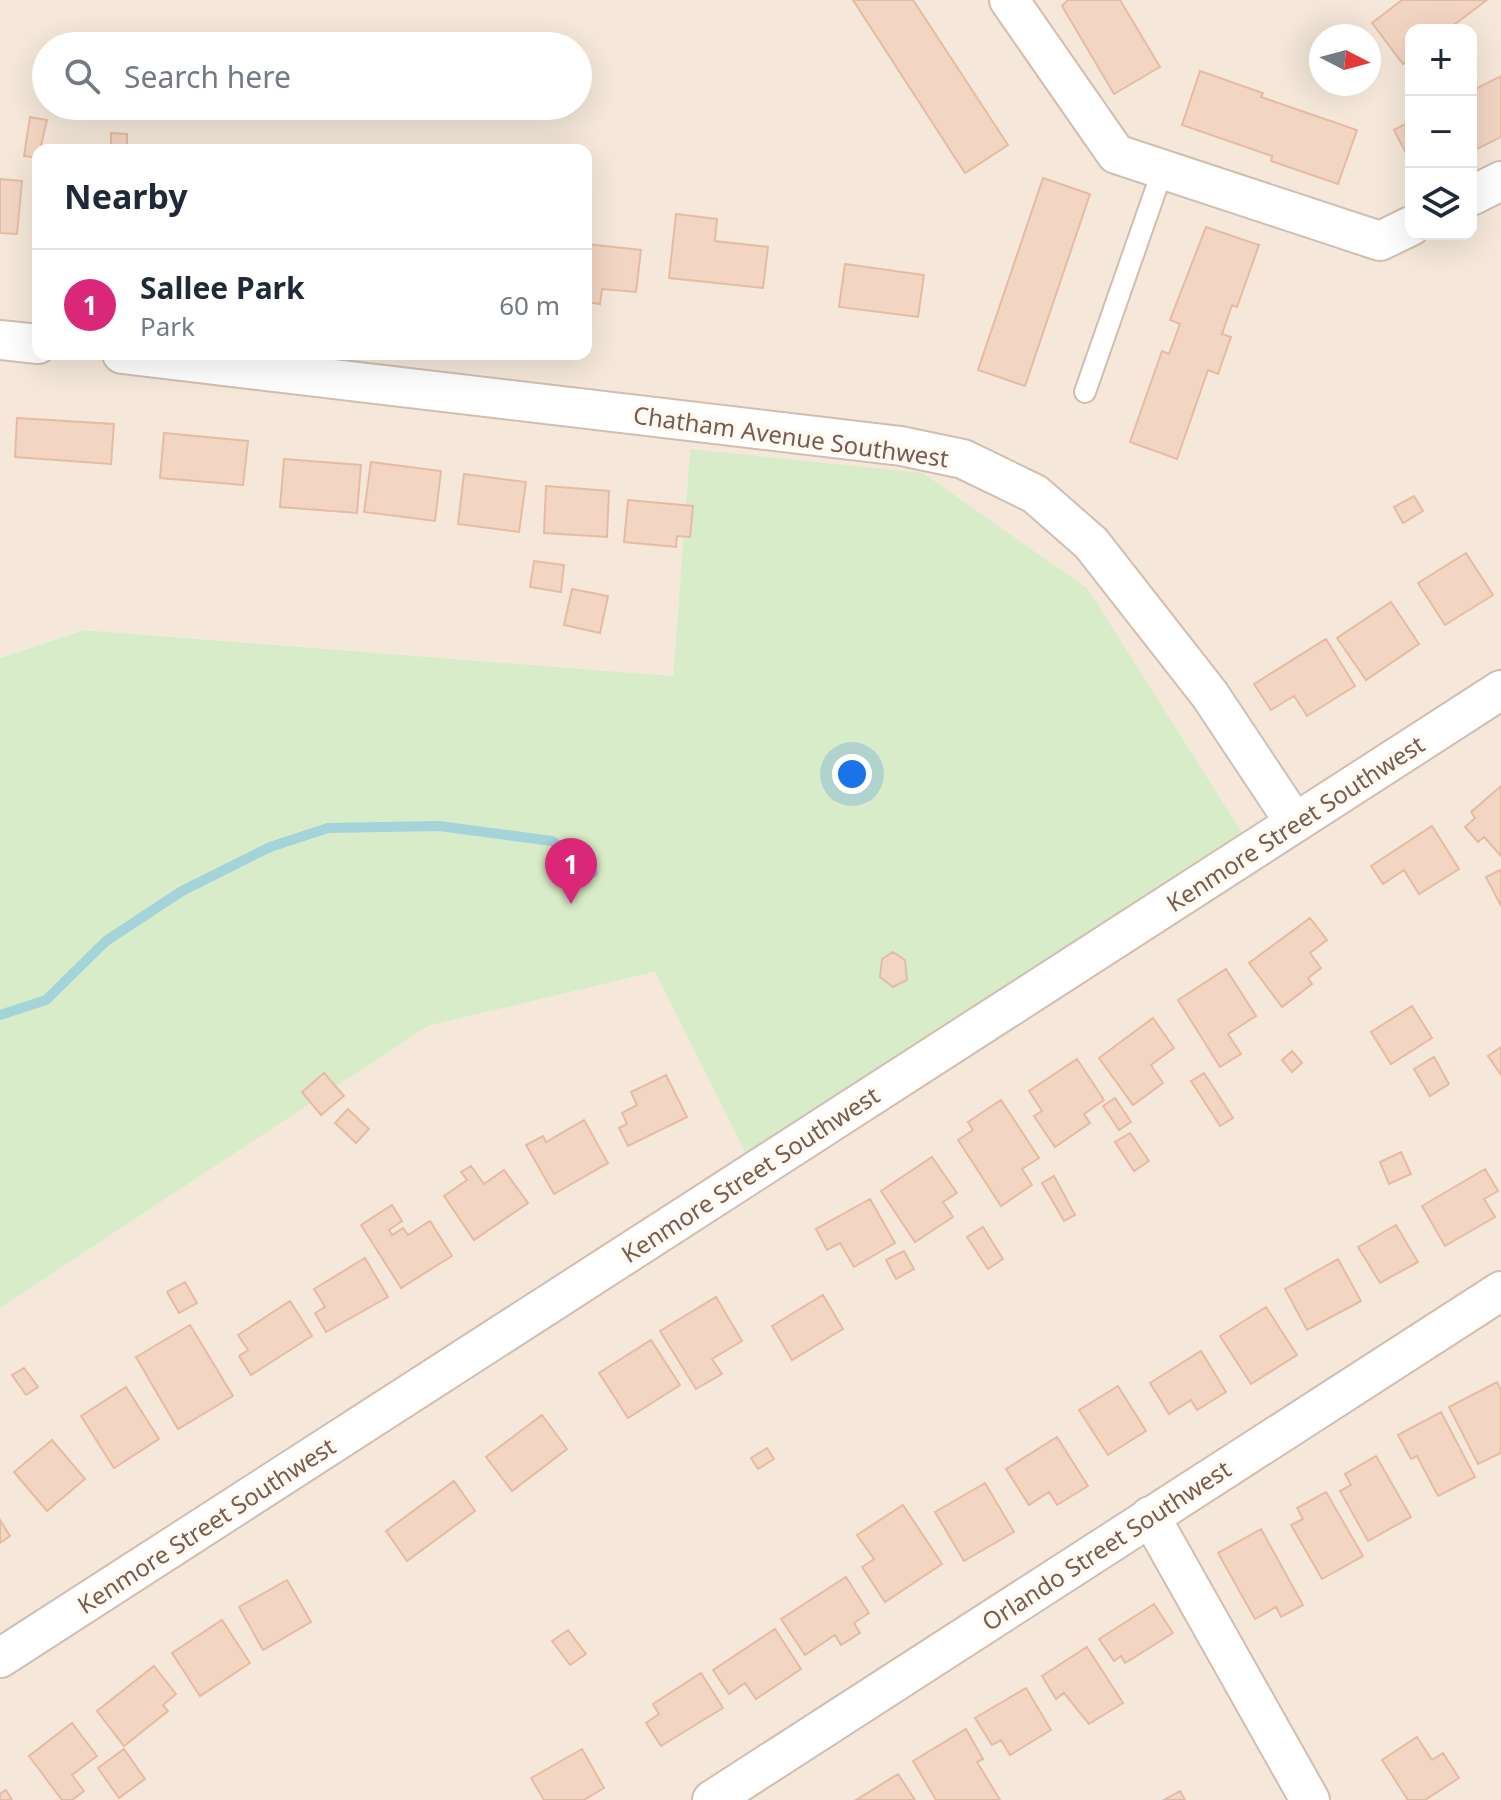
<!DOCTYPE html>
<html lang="en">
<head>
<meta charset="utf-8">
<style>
  :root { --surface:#fff; --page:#f2f2f3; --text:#1f2937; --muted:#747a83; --line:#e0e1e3; --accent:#db2777 }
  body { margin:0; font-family:"Noto Sans",sans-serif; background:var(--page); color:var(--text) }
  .controls { position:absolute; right:24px; top:24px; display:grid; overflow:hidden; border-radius:16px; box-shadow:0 8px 32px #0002 }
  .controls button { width:72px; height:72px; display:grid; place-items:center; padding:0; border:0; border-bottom:2px solid var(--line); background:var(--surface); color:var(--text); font:40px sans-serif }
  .compass { position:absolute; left:1309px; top:24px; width:72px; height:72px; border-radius:50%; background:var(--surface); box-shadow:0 8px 32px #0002; rotate:96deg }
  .you { position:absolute; left:852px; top:774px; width:28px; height:28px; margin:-20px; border:6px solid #fff; border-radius:50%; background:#1a73e8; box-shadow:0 0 0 12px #1a73e833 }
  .badge { display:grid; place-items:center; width:52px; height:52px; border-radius:50%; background:var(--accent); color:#fff; font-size:26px; font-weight:700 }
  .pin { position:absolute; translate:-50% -66px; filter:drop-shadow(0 2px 4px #0008) }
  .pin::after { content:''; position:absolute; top:42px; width:28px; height:24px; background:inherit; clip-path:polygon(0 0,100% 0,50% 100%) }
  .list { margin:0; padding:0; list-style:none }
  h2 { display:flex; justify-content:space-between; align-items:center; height:104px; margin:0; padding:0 32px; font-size:34px }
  h2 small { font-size:26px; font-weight:400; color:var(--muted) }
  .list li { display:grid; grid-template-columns:52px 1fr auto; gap:24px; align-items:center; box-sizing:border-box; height:112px; padding:0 32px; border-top:2px solid var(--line) }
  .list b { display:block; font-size:30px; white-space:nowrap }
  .list p { margin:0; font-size:26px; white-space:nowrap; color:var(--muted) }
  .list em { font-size:26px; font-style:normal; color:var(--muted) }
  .icon { flex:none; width:44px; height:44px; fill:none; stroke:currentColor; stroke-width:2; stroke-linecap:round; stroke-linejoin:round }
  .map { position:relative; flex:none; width:1501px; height:1800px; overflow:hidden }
  .search { position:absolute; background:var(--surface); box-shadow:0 8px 32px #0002; left:32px; top:32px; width:560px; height:88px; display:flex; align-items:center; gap:20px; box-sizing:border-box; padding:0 28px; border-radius:44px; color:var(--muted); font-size:30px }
  .panel { position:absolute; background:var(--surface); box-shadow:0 8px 32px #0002; left:32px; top:144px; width:560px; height:216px; border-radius:16px }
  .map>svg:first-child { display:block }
  .residential { fill:#f5e8da; fill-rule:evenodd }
  .green { fill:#d8ecc9 }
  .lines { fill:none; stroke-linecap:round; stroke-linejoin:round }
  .stream { stroke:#a5d3da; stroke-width:10 }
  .building { fill:#f3d5c3; stroke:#e6bba3; stroke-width:2 }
  .lane-casing { stroke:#d1beb0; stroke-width:24 }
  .street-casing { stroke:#d1beb0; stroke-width:42 }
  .lane { stroke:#fff; stroke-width:20 }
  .street { stroke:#fff; stroke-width:38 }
  .labels { text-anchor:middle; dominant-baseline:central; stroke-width:8; stroke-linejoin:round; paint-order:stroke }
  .street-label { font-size:24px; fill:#7a5c4d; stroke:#fffaf3 }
</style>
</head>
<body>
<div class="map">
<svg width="1501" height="1800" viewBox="0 0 1501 1800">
  <rect width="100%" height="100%" fill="#fdf6ec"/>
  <path class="residential" d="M0 0H1501V1800H0V1308L428 1026 656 972 751 1163 690 449 673 676 84 630 0 658ZM1411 30H1471V234H1411ZM1321 36H1369V84H1321ZM46 46H578V106H46ZM38 150H586V354H38Z"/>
  <path class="green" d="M690 449 923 473 1088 589 1244 836 751 1164 655 972 428 1026 0 1308V658L84 630 673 676Z"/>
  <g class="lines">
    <path class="stream" d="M0 1015 46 1000 106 941 182 891 270 847 328 828 439 826 552 841 593 873"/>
  </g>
  <path class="building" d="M853 0H913L1008 145 965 173Z
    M1068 0H1120L1160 67 1114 94 1062 6Z
    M1402 0H1487L1447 30H1411V58L1403 64 1372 23Z
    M1200 71 1263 93 1261 97 1357 130 1338 184 1271 161 1272 156 1182 125Z
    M1501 76V137L1471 152V91Z
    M30 117 47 120 38 158 24 156Z
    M1411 121V163L1394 130Z
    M111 133 127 134V150H111Z
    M1043 178 1090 194 1025 386 978 370Z
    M0 179 22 181 17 234 0 233Z
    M676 214 717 219 715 241 768 247 763 288 669 278Z
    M1206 227 1259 245 1237 307 1232 305 1222 334 1231 337 1218 374 1208 370 1177 459 1130 442 1162 351 1169 354 1180 324 1170 320Z
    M586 244 641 250 636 292 602 289 600 304 586 302Z
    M845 264 924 275 918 317 839 307Z
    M17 418 114 424 111 464 15 457Z
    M164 433 248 441 243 485 160 478Z
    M284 459 361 465 357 513 280 507Z
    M371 462 441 471 435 521 364 512Z
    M464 474 526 482 519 532 458 524Z
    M546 486 609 491 607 537 544 533Z
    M1414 496 1423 511 1403 523 1394 507Z
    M628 500 693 506 690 537 677 536 676 547 624 542Z
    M1466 553 1493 595 1445 625 1418 583Z
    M534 561 564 565 561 592 530 587Z
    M572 589 608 596 600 633 564 625Z
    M1391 602 1419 644 1366 680 1337 638Z
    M1326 639 1355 686 1307 716 1294 696 1271 710 1254 684Z
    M1501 786V856L1484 837 1478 842 1465 827 1475 818 1471 812Z
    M1432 826 1459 869 1419 894 1404 870 1383 884 1371 866Z
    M1500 870 1501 872V906L1486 877Z
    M1310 918 1327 940 1310 953 1321 968 1308 978 1312 984 1282 1007 1249 963Z
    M893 952 905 960 907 980 893 987 880 977 882 959Z
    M1226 969 1256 1016 1228 1034 1241 1054 1220 1067 1178 1000Z
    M1412 1006 1432 1038 1391 1064 1371 1032Z
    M1153 1018 1174 1048 1151 1065 1163 1083 1133 1105 1099 1058Z
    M1501 1047V1075L1488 1056Z
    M1292 1051 1302 1063 1292 1072 1282 1060Z
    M1434 1057 1449 1084 1430 1096 1414 1069Z
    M1077 1059 1104 1100 1084 1114 1090 1123 1055 1147 1034 1116 1042 1111 1029 1091Z
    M324 1073 344 1096 321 1115 302 1092Z
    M1204 1073 1233 1118 1220 1126 1191 1081Z
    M666 1075 687 1117 628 1146 619 1128 627 1124 622 1113 637 1105 631 1092Z
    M1115 1098 1131 1122 1119 1130 1103 1106Z
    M1001 1100 1039 1158 1022 1169 1032 1185 1001 1206 958 1140 973 1130 968 1122Z
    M348 1109 369 1129 356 1143 335 1123Z
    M584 1120 608 1163 554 1194 526 1145 543 1136 546 1142Z
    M1130 1133 1149 1161 1134 1171 1115 1142Z
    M1401 1152 1411 1174 1389 1184 1380 1162Z
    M932 1157 957 1193 943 1202 953 1217 915 1242 881 1191Z
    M471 1166 484 1184 504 1170 528 1203 474 1240 444 1196 467 1180 461 1172Z
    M1485 1169 1498 1191 1484 1199 1495 1217 1445 1246 1422 1206Z
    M1054 1176 1075 1215 1064 1221 1042 1183Z
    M870 1199 895 1243 854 1267 840 1243 827 1250 816 1229Z
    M392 1205 402 1221 389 1230 392 1235 403 1228 408 1235 430 1221 452 1256 401 1288 361 1225Z
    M1396 1225 1418 1262 1380 1283 1358 1247Z
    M983 1227 1003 1259 988 1269 967 1237Z
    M904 1251 914 1269 896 1279 886 1260Z
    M365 1258 388 1297 326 1332 315 1313 325 1307 314 1289Z
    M1338 1259 1361 1301 1307 1330 1285 1289Z
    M185 1282 197 1303 179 1313 167 1292Z
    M823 1295 843 1329 792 1360 772 1326Z
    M716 1297 742 1341 712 1359 722 1374 696 1389 660 1331Z
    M290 1301 312 1336 251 1375 239 1356 248 1350 238 1335Z
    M1266 1307 1297 1355 1251 1384 1220 1336Z
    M190 1325 233 1396 178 1429 136 1357Z
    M651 1340 680 1385 628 1418 599 1373Z
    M1201 1351 1226 1392 1197 1410 1191 1400 1169 1414 1150 1383Z
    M24 1368 38 1387 26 1395 12 1375Z
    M1497 1382 1501 1390V1453L1478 1464 1449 1407Z
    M1118 1386 1146 1431 1108 1455 1079 1410Z
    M126 1387 159 1439 114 1468 81 1416Z
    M1441 1412 1475 1477 1438 1496 1417 1456 1411 1459 1398 1435Z
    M542 1415 567 1449 512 1491 486 1457Z
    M1057 1437 1088 1486 1057 1505 1049 1492 1029 1505 1006 1469Z
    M52 1440 85 1479 47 1511 14 1472Z
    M767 1448 774 1459 758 1469 751 1458Z
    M1376 1456 1411 1517 1368 1541 1340 1491 1351 1485 1345 1474Z
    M454 1481 475 1511 407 1561 386 1531Z
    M985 1483 1014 1532 964 1561 935 1512Z
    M1326 1492 1363 1556 1322 1579 1291 1525 1303 1519 1297 1508Z
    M903 1505 942 1564 885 1602 862 1567 874 1559 857 1535Z
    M0 1520 10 1536 0 1543Z
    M1261 1529 1303 1605 1281 1617 1276 1607 1255 1619 1218 1553Z
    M846 1577 869 1613 854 1623 860 1633 841 1645 835 1635 805 1655 781 1619Z
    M287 1580 311 1622 263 1650 239 1607Z
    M1154 1604 1173 1633 1125 1663 1121 1656 1114 1661 1099 1639Z
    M222 1620 250 1663 200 1696 172 1653Z
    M775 1629 801 1669 756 1699 745 1683 729 1694 713 1670Z
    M568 1630 586 1654 570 1665 552 1641Z
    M1087 1647 1123 1703 1089 1724 1064 1693 1056 1699 1042 1676Z
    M154 1666 176 1694 163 1705 168 1711 124 1746 97 1711Z
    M701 1673 723 1708 661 1746 646 1723 659 1714 653 1704Z
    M1026 1688 1051 1730 1010 1755 1001 1740 992 1745 975 1718Z
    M72 1723 97 1756 72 1775 84 1791 72 1800H62L29 1756Z
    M966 1729 983 1759 977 1762 1000 1800H936L913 1761Z
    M1417 1737 1432 1760 1443 1753 1459 1778 1425 1800H1408L1382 1760Z
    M124 1749 145 1779 119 1798 98 1768Z
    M582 1749 604 1788 584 1800H544L531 1778Z
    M898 1774 915 1800H856Z
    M6 1790 12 1800H0V1794Z
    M1180 1791 1185 1800H1164Z"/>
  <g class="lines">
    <defs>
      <path id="lane" d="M1085 392 1163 169"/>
      <path id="street" d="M1009 0 1116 154 1380 241 1411 226
        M1471 196 1501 181
        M0 340 38 344
        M122 354 901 446 963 459 1035 494 1091 543 1210 695 1295 823
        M1150 1516 1310 1800
        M0 1658 1501 690
        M712 1800 1501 1291"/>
    </defs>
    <use href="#lane" class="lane-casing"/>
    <use href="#street" class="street-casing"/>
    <use href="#lane" class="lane"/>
    <use href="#street" class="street"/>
  </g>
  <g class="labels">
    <g class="street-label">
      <text transform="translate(791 436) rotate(8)">Chatham Avenue Southwest</text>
      <text transform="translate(1295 823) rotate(-33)">Kenmore Street Southwest</text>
      <text transform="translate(750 1174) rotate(-33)">Kenmore Street Southwest</text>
      <text transform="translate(206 1525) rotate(-33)">Kenmore Street Southwest</text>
      <text transform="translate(1106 1545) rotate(-33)">Orlando Street Southwest</text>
    </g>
  </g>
</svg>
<div class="controls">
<button>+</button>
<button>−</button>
<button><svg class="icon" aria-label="layers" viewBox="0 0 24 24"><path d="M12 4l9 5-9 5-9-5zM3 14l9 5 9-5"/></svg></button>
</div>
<svg class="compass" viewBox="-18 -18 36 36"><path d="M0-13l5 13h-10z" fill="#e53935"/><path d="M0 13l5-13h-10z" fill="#747a83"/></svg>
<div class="you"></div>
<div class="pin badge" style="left:571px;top:904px">1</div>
<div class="search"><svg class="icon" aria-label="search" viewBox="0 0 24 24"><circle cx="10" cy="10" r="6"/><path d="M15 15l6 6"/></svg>Search here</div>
<section class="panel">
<h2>Nearby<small></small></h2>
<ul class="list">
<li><span class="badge">1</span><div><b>Sallee Park</b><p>Park</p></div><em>60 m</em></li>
</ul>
</section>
</div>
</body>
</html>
